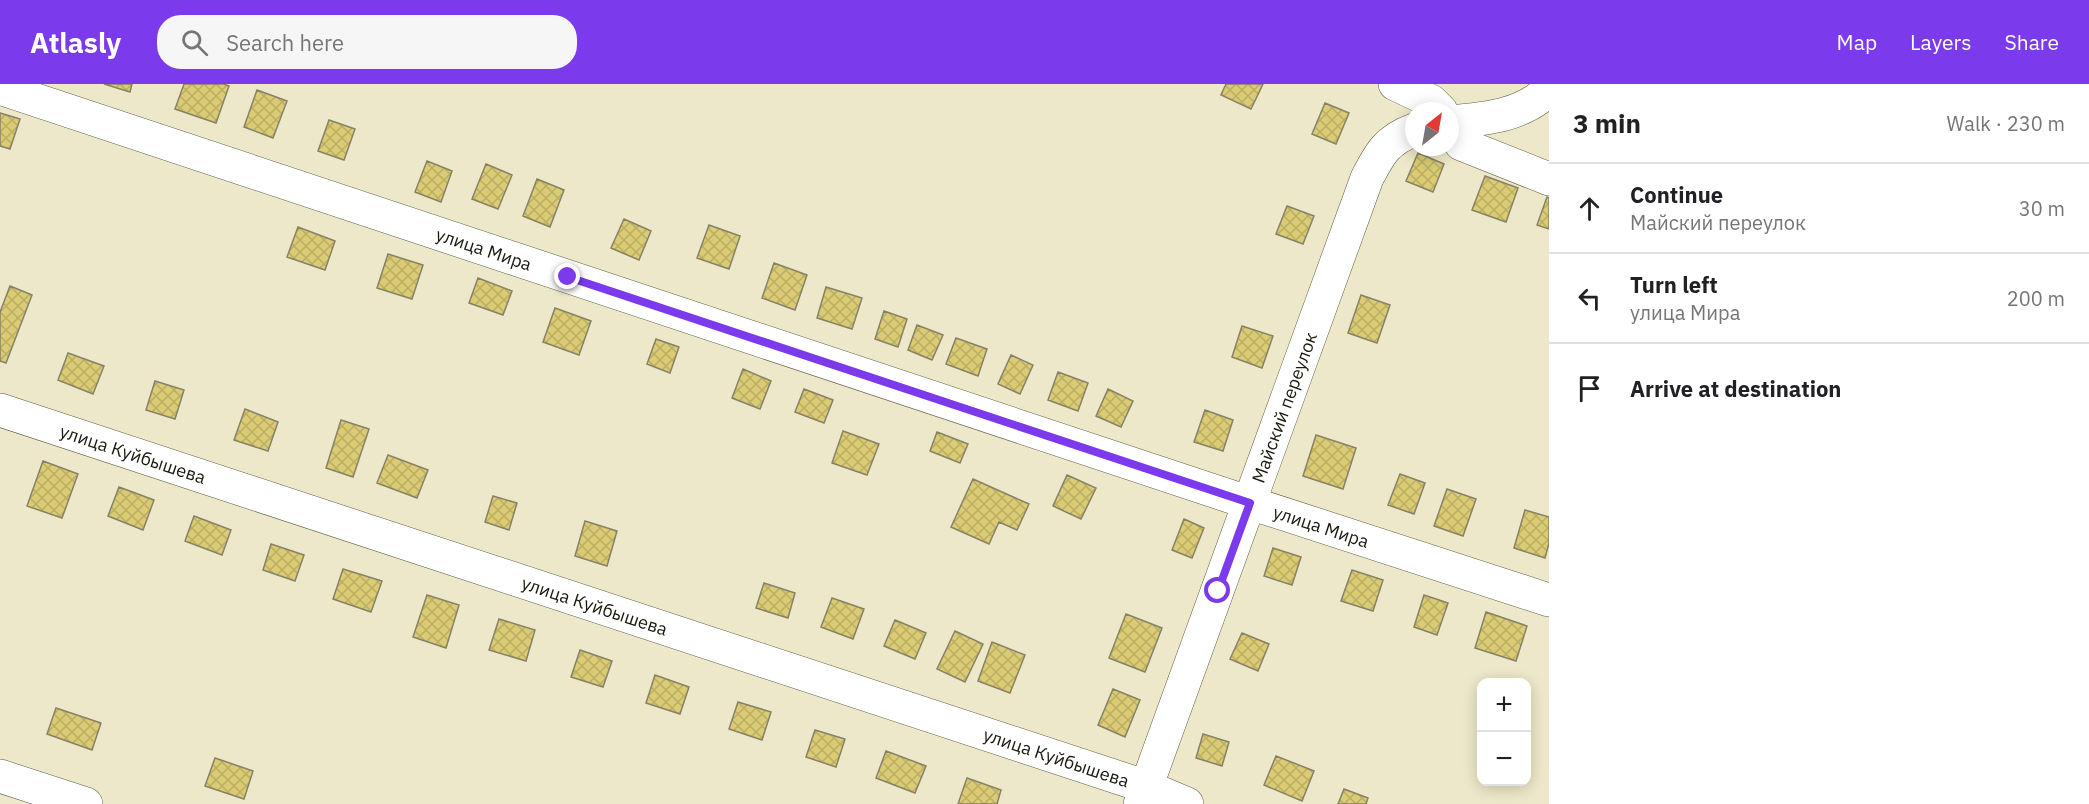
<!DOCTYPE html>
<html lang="en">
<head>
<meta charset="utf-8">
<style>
  :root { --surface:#fff; --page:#f6f6f6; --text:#202124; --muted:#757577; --line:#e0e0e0; --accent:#7c3aed }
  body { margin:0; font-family:"IBM Plex Sans",sans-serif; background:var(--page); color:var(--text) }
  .controls { position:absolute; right:18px; bottom:18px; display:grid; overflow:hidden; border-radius:12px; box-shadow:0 3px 15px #0003 }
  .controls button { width:54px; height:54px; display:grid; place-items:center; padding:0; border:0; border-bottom:2px solid var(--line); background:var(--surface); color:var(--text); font:30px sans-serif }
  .compass { position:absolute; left:1405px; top:18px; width:54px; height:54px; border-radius:50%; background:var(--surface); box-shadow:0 3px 15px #0003; rotate:31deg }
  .stop { position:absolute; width:18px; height:18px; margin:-14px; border:4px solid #7c3aed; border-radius:50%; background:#fff }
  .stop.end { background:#7c3aed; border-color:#fff; box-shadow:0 2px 6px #0008 }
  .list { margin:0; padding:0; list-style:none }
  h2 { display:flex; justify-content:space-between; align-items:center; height:78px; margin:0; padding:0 24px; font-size:26px }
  h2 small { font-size:20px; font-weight:400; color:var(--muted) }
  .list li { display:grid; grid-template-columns:39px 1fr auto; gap:18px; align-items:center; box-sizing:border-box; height:90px; padding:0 24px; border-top:2px solid var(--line) }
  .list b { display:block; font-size:22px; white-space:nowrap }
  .list p { margin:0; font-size:20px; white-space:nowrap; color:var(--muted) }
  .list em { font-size:20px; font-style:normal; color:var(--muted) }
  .icon { flex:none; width:33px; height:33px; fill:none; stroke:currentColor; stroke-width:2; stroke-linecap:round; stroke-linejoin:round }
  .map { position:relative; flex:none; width:1549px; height:720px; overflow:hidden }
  header { display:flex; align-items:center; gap:36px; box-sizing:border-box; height:84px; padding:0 30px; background:var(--accent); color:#fff }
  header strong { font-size:28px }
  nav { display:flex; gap:33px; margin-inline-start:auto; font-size:21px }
  .search { width:420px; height:54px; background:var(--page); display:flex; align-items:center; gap:15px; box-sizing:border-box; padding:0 21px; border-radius:24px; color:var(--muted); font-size:22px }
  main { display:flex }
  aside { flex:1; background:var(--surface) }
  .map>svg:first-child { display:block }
  .building { fill:url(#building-cross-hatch); stroke:#878266; stroke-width:1.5 }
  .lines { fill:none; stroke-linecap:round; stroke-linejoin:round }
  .minor-casing { stroke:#635e43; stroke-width:34 }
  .major-casing { stroke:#635e43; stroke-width:34 }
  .minor { stroke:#fff; stroke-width:33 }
  .major { stroke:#fff; stroke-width:33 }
  .route { stroke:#7c3aed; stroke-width:8 }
  .labels { text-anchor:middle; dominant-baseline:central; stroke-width:4.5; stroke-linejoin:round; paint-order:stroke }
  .street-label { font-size:18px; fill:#1b190e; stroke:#fff }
</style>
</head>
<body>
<header>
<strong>Atlasly</strong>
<div class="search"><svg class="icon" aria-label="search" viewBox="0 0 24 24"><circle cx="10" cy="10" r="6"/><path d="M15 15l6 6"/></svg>Search here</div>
<nav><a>Map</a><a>Layers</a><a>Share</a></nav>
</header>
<main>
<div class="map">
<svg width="1549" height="720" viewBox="0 0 1549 720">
  <defs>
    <pattern id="building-cross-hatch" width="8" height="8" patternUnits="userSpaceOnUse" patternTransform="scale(1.5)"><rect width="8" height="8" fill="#dacb74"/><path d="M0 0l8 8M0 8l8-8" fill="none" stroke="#baae63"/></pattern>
  </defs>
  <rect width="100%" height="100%" fill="#ede8c9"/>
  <path class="building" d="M104 0H132L130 8Z
    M184 0H224L229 2 216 39 175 25Z
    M1226 0H1263L1251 25 1221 11Z
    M257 6 287 17 273 54 244 43Z
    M1325 19 1349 29 1336 60 1312 50Z
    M0 29 20 35 10 65 0 62Z
    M329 36 355 45 344 76 318 67Z
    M1418 69 1444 80 1433 108 1406 97Z
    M427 77 452 87 441 118 415 108Z
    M486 80 512 91 498 125 472 115Z
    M1485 92 1518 104 1506 138 1472 126Z
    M537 95 564 106 550 143 523 132Z
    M1547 113 1549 114V145L1537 141Z
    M1287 122 1314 132 1303 160 1276 150Z
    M624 135 651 147 639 176 611 164Z
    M709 141 740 152 729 185 697 174Z
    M298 143 335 157 325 186 287 173Z
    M388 170 423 181 412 215 377 204Z
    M774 179 807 191 795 226 762 214Z
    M478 194 512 207 503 231 469 219Z
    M10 202 32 211 6 279 0 277V228Z
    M826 203 862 214 852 245 817 234Z
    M1361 211 1390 221 1377 259 1348 249Z
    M555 224 591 237 579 271 543 258Z
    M884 227 907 235 898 263 875 255Z
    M917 241 943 251 932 276 908 266Z
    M1242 242 1273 252 1262 284 1232 273Z
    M956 254 987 265 978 292 946 280Z
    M656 255 679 263 670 289 647 280Z
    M68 269 104 282 93 310 58 296Z
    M1011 271 1033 281 1020 310 998 300Z
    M743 285 771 297 760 325 732 314Z
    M1058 288 1088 299 1078 327 1048 316Z
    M155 297 184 306 175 335 146 326Z
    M804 305 833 316 824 339 795 328Z
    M1108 305 1133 317 1121 343 1096 332Z
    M245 325 278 338 268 367 234 356Z
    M1205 326 1233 336 1223 367 1194 358Z
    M341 336 369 345 353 393 326 384Z
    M843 347 879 360 867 391 832 379Z
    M937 348 968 360 960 379 930 367Z
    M1316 351 1356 364 1343 405 1303 392Z
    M388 371 428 386 417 414 377 399Z
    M43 377 78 390 62 434 27 422Z
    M1400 390 1425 399 1414 430 1388 421Z
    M1067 391 1096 404 1081 435 1053 422Z
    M973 395 1029 420 1017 446 999 438 989 460 951 443Z
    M119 403 154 416 143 446 108 432Z
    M1447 405 1476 415 1463 452 1434 442Z
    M493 412 517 419 509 446 485 438Z
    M1525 426 1549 433V459L1545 474 1514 464Z
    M194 432 231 446 222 471 185 457Z
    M1184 435 1204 444 1192 474 1172 466Z
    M585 437 617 447 607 482 575 472Z
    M271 460 304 471 295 497 263 486Z
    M1273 464 1301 473 1292 501 1264 492Z
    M343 485 382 497 371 528 333 515Z
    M1352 486 1383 496 1373 527 1341 517Z
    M764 499 795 509 788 534 756 524Z
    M427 511 459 521 446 564 413 553Z
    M1424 511 1448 519 1437 551 1414 543Z
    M832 514 864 525 853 555 821 543Z
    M1486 528 1527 542 1516 577 1475 564Z
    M1126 530 1162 544 1145 588 1109 574Z
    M499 535 535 546 526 577 489 566Z
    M895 536 926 549 915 575 884 562Z
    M955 547 983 560 965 598 937 585Z
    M1242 549 1269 560 1258 587 1230 575Z
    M992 558 1025 571 1010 609 978 597Z
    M580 566 612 577 603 603 571 593Z
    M655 591 689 603 680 630 646 619Z
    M1113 605 1140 616 1125 653 1098 641Z
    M738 618 771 628 762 656 729 645Z
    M56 624 101 639 92 666 47 650Z
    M815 646 845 655 836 683 806 673Z
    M1203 650 1229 658 1222 682 1196 674Z
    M886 667 926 682 915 709 876 694Z
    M1276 672 1314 687 1302 717 1264 701Z
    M215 674 253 687 244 715 205 702Z
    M967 694 1001 706 997 720H958Z
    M1344 705 1368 714 1366 720H1338Z"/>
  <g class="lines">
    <defs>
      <g id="minor">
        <path d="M1395 0 1431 17 1441 27"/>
        <path id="s1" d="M0 4 1250 419 1549 516"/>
        <path d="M1450 36 1461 60 1549 95"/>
        <path id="s2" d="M0 326 1147 703 1187 720"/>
        <path d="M0 692 86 720"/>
      </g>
      <g id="major">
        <path d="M1450 38C1484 35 1524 32 1549 5"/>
        <path id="s3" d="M1140 720 1367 94C1380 69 1387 56 1414 46"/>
      </g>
    </defs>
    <use href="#minor" class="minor-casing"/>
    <use href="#major" class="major-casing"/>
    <use href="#minor" class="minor"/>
    <use href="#major" class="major"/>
  </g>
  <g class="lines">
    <path class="route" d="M568 193 1250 419 1218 507"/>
  </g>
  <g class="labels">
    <g class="street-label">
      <text stroke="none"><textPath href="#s1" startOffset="510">улица Мира</textPath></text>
      <text stroke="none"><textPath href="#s3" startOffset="422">Майский переулок</textPath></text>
      <text stroke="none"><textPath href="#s2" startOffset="140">улица Куйбышева</textPath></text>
      <text stroke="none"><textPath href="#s1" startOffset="1392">улица Мира</textPath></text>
      <text stroke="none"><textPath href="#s2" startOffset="626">улица Куйбышева</textPath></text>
      <text stroke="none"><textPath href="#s2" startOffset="1112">улица Куйбышева</textPath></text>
    </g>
  </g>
</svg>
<div class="controls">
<button>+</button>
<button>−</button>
</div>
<svg class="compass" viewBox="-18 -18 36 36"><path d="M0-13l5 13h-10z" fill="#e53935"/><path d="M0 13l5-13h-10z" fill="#757577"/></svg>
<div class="stop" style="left:1218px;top:507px"></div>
<div class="stop end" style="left:568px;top:193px"></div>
</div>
<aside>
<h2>3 min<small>Walk · 230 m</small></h2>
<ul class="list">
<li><svg class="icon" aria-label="ahead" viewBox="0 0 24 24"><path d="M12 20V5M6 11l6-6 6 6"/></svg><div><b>Continue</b><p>Майский переулок</p></div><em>30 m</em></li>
<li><svg class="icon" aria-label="left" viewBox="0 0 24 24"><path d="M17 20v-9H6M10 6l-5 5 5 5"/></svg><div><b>Turn left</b><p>улица Мира</p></div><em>200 m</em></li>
<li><svg class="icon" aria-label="arrive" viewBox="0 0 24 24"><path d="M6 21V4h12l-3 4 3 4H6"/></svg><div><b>Arrive at destination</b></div></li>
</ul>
</aside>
</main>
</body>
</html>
